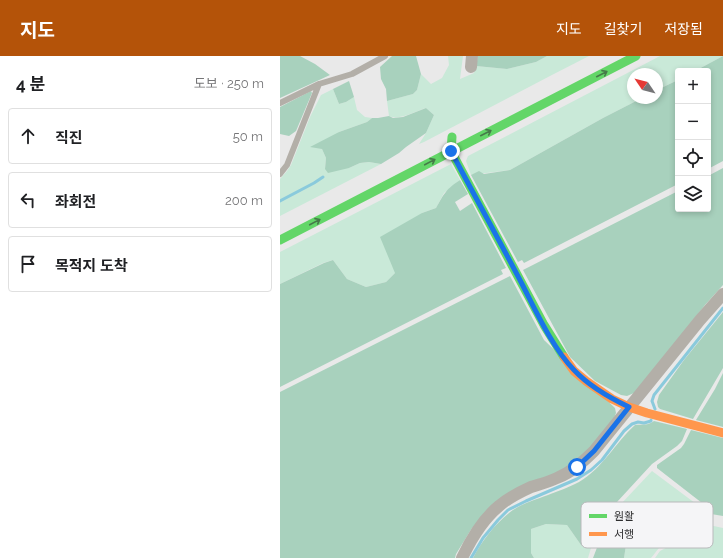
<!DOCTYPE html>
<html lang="ko">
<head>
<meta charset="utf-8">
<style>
  :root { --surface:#fff; --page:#f2f2f2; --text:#202124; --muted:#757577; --line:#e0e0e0; --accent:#b45309 }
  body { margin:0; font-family:Raleway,"Noto Sans KR",sans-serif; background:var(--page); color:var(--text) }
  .controls { position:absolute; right:12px; top:12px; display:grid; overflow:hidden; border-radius:4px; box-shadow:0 2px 6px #0003 }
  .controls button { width:36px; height:36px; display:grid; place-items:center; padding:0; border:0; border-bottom:1px solid var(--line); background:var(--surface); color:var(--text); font:20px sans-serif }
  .compass { position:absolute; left:347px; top:12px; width:36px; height:36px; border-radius:50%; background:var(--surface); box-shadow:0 2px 6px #0003; rotate:305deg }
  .stop { position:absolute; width:12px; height:12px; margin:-9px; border:3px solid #1a73e8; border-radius:50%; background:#fff }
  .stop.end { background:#1a73e8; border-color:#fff; box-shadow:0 1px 4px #0008 }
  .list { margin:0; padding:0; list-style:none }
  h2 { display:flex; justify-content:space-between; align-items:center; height:52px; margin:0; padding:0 16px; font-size:17px }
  h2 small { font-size:13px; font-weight:400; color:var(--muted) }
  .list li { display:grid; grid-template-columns:26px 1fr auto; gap:12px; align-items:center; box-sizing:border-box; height:56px; margin:0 8px 8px; padding:0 8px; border:1px solid var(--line); border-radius:4px }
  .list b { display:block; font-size:15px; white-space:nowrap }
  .list em { font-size:13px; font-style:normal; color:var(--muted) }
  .icon { flex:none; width:22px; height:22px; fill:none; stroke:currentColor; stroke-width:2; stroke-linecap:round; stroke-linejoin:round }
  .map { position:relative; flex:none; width:443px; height:502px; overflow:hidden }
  header { display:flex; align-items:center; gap:24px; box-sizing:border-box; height:56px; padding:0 20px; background:var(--accent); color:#fff }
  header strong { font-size:19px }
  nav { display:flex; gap:22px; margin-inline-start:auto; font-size:14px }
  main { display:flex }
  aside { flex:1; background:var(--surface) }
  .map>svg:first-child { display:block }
  .green { fill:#c9e9d8 }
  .forest { fill:#a8d1bd }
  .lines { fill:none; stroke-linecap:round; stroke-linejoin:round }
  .stream { stroke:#8acadc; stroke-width:3 }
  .lane { stroke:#b3afa8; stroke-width:6 }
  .street { stroke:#b3afa8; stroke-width:12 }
  .fast { stroke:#63d668; stroke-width:9 }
  .slow { stroke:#ff974d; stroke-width:9 }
  .oneway { stroke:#467a49 }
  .route { stroke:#1a73e8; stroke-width:5 }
  .key { fill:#f5f5f7; stroke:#b9b9bb; stroke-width:1 }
  .key-label { font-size:11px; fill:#2e2e2f }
</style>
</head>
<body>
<header>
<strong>지도</strong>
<nav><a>지도</a><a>길찾기</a><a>저장됨</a></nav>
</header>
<main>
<aside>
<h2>4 분<small>도보 · 250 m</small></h2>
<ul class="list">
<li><svg class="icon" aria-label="ahead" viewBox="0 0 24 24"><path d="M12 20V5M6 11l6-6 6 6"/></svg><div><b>직진</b></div><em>50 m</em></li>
<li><svg class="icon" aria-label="left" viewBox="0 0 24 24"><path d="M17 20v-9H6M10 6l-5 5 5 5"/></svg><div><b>좌회전</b></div><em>200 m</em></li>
<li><svg class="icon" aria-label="arrive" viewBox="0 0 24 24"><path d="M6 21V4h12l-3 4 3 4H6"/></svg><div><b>목적지 도착</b></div></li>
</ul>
</aside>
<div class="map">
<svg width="443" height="502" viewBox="0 0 443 502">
  <rect width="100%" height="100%" fill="#e9e9e9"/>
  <path class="green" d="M168 0H183L180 23 194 17 196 10 227 13 256 6 267 0H309L270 20 144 86 139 88 146 77 154 59 146 52C136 55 119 65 109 60L107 45 133 38 137 34 141 18 151 28 162 22 169 9Z
    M380 0H443L415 15H398V24L377 34V18H353V42H362L323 62 230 114 191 119 186 105 188 100Z
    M53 33 59 48 66 46 74 41 77 54 85 61 92 62 87 66 59 76 42 93 46 102 45 113 69 112 80 107 89 106 101 108 0 160V123L7 115 11 109 30 61 41 39Z
    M171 108 180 124 164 137 156 152 142 157 115 217 106 226 86 231 67 223 53 204 43 207 0 228V196Z
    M372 415 427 456 424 473C414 472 388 486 379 492 376 495 374 499 371 502H344L348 476 338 468 330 463 340 449Z
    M266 468 287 469 301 489 311 492 308 502H254L251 497V473Z
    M429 469 443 472V502H375L380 495 410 479 419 476H427Z"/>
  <path class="forest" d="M0 0H20L35 8 50 19 37 25 0 42Z
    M112 0H136L141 18 137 34 133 38 107 45 106 33 101 23 100 11Z
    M198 0H267L256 6 227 13 196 10Z
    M443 0V105L428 113V15H415Z
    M398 24V128L244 207 242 204 238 206 191 119 199 115 204 118 230 114 323 62 362 42H377V34Z
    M69 25 74 41 66 46 59 48 53 33Z
    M31 35 32 37 16 75 9 80 0 78V51Z
    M146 52 154 59 146 77 126 91 119 97 101 108 89 106 80 107 69 112 48 117 45 113 46 102 42 93 30 91 59 76 87 66 92 62H98L109 60 113 62 123 61Z
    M443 112V229L425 249 362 329 354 337 347 340 341 339 315 325 290 301 243 214 398 135V153H428V120Z
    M180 124 188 138 175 146 180 155 192 147 226 212 221 214 223 218 0 331V228L44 207 53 204 67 223 86 231 106 226 115 217 100 181 142 157 156 152C164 138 166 133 180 124Z
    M230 220 264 284 335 352 336 357 334 362 319 383 292 409 192 472 176 498 175 502H0V336Z
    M443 256V312L413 363 380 353 378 351 377 346 379 339 404 304Z
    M443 317V371L416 364 435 333Z
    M374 365 407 373 402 385 397 390 372 408 337 446 327 460 319 473 311 492 301 489 287 469 266 468 251 473V497L254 502H193C201 486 215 468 229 457 240 448 255 444 268 439 278 435 290 431 299 426 323 412 335 387 355 369 362 368 368 370 374 365Z
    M411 374 443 382V460L431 458V454L377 412V409L401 392 404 388Z
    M330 463 338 468 348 476 344 502H313L323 476Z"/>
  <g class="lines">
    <path class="stream" d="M0 145 34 127 43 121
      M375 353 372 345 374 339 443 252
      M191 502 203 482 218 464 228 454 246 445 297 423 311 414 322 404 344 375 352 368 358 366 364 367 371 365V364"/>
    <path class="lane" d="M0 47 39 28 72 18 105 0
      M0 118 7 109 39 28"/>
    <path class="street" d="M191 11 192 0
      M182 502C191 483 203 463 219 450 228 442 240 436 251 431 260 428 269 426 277 422 292 416 303 406 314 395L420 264 443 238"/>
    <path class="fast" d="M172 81 171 95 264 269 284 301
      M0 184 356 0"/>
    <path class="slow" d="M284 301 294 315 306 325 332 343 349 351 367 357 443 377"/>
  </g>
  <defs><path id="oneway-shaft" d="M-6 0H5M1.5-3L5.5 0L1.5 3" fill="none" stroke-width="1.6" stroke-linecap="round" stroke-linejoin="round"/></defs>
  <g class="oneway">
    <use href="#oneway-shaft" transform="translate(322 18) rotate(-27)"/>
    <use href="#oneway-shaft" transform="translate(206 77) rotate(-27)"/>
    <use href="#oneway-shaft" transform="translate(150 106) rotate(-28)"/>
    <use href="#oneway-shaft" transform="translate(35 166) rotate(-28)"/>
  </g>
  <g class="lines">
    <path class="route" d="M171 95C194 139 218 182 241 226 256 255 272 291 294 314 309 330 330 342 349 351L314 395 297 411"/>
  </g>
  <rect x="301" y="446" width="132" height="46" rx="6" class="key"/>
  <rect x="309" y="458" width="18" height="4" fill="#63d668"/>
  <rect x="309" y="476" width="18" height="4" fill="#ff974d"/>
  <g class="key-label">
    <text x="334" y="464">원활</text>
    <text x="334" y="482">서행</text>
  </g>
</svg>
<div class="controls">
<button>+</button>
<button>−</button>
<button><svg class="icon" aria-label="locate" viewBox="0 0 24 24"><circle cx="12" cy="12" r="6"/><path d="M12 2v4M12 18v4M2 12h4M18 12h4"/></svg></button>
<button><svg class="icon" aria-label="layers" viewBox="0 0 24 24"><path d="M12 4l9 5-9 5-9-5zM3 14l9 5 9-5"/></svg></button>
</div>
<svg class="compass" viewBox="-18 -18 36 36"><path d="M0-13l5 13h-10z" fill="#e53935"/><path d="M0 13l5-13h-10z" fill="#757577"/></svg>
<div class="stop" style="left:297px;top:411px"></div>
<div class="stop end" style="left:171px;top:95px"></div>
</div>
</main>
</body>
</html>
